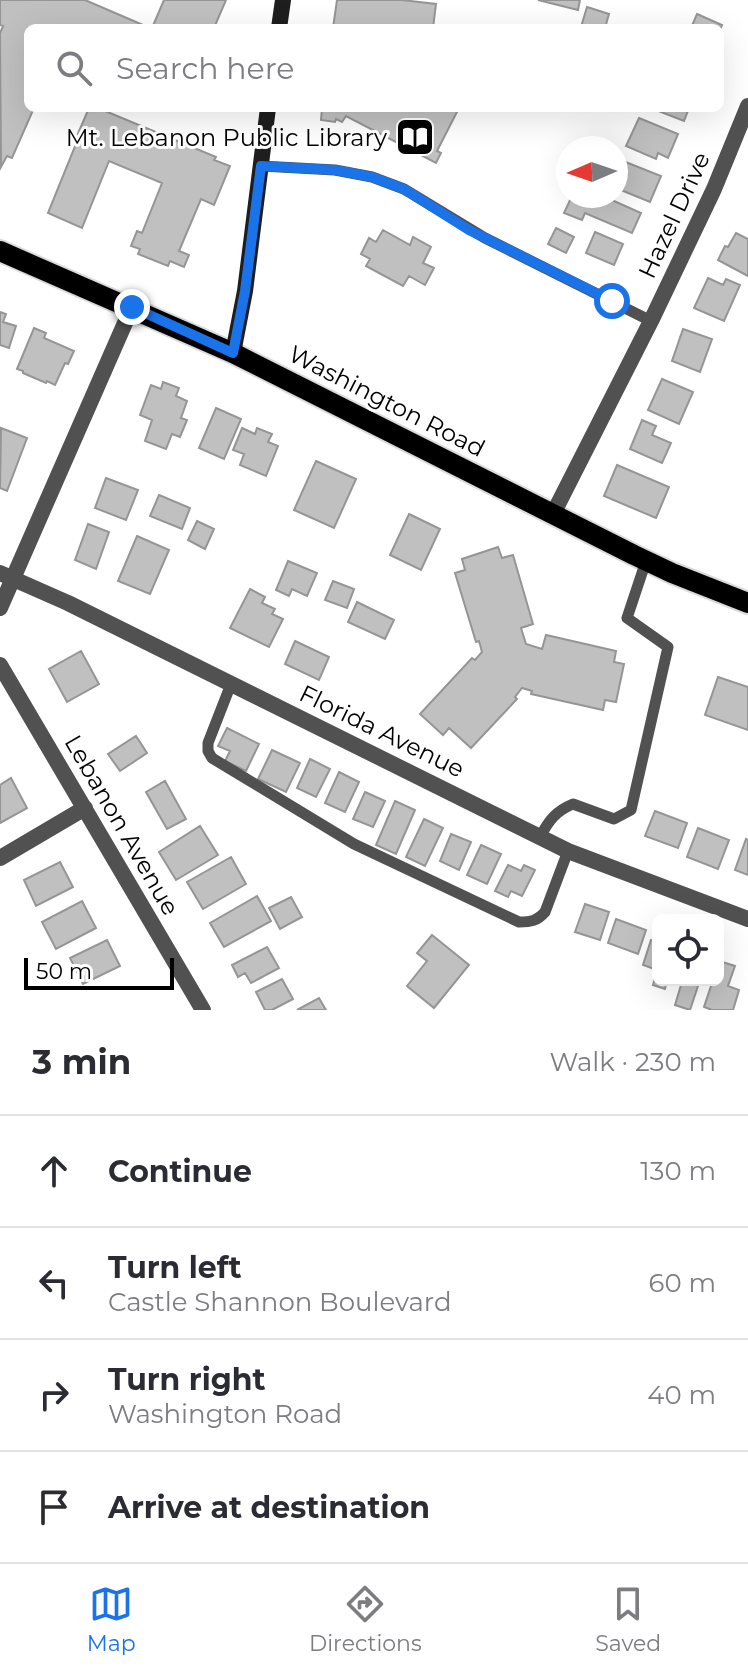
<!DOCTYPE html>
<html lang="en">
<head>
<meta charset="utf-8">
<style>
  :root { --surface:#fff; --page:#f7f7f7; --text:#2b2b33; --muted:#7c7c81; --line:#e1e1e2; --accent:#1a73e8 }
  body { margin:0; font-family:Montserrat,sans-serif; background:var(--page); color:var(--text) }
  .controls { position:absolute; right:24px; bottom:24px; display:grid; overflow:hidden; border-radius:12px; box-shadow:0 8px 32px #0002 }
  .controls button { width:72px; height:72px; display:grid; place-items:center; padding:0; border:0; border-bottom:2px solid var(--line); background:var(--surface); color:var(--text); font:40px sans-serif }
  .compass { position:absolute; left:556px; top:136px; width:72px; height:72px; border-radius:50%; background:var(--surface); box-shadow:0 8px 32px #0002; rotate:268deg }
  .scale { position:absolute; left:24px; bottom:20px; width:150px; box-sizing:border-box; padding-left:8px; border:4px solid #000; border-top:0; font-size:22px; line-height:28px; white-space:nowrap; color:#000; -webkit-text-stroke:6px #fff; paint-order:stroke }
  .stop { position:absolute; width:24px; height:24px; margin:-18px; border:6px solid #1a73e8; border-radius:50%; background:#fff }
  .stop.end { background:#1a73e8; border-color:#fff; box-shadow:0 2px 8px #0008 }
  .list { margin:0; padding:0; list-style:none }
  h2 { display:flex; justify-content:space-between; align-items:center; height:104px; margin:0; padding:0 32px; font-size:34px }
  h2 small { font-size:26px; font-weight:400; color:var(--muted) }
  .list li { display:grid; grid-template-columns:52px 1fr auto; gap:24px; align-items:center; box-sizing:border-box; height:112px; padding:0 32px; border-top:2px solid var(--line) }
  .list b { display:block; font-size:30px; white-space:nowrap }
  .list p { margin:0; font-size:26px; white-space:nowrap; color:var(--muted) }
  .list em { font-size:26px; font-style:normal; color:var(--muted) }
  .icon { flex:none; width:44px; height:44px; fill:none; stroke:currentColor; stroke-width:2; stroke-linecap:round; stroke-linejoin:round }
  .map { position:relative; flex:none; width:748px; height:1010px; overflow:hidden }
  .search { position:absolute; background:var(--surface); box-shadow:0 8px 32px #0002; left:24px; right:24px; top:24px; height:88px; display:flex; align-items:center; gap:20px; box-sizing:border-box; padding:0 28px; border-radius:12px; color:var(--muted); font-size:30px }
  .sheet { height:552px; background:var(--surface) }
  nav { display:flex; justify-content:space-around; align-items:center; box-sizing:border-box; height:112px; border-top:2px solid var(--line); background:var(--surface); font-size:22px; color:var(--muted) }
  nav a { display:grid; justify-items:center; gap:4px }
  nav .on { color:var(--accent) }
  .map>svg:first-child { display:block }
  .building { fill:#c0c0c0; stroke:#959595; stroke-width:2 }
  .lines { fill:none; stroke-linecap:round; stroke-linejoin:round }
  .primary-casing { stroke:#dbdbdb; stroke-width:24 }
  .lane { stroke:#515151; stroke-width:11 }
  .street { stroke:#515151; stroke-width:16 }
  .secondary { stroke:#1e1e1e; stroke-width:16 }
  .primary { stroke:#000; stroke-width:20 }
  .route { stroke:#1a73e8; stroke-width:10 }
  .labels { text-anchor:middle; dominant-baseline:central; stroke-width:6; stroke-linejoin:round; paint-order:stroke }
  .poi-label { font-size:24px; fill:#000; stroke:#fff; text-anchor:end }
  .street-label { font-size:24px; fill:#000; stroke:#fff }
</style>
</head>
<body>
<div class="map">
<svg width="748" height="1010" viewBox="0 0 748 1010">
  <rect width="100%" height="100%" fill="#fff"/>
  <path class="building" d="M0 0H85L150 28H28V108H34L12 158 7 156 1 167 0 33 3 26 0 25Z
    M164 0H226L214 28H152Z
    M337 0H402L436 4 433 28H333Z
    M538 0H580L578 10Z
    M587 7 609 14 605 28 581 27Z
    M697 14 722 25 720 30V28H691Z
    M89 108H98L216 157 214 160 230 166 214 205 201 199 179 251 189 255 184 267 170 261 168 266 138 254 140 249 131 246 137 231 142 233 162 183 109 161 82 228 48 213 78 139 76 138Z
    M322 108H459L437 151 441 153 436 163 346 116 342 122 336 119 335 122 321 120Z
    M651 108H689L684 121Z
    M639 118 678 134 668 158 658 153 656 159 626 146Z
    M618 159 661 176 650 202 616 188V163Z
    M572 196H603L641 213 632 233 585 213 582 220 564 213Z
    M556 228 574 237 566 253 548 244Z
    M383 230 410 245 413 237 431 247 423 263 434 268 425 285 409 276 403 286 366 266 370 259 361 254 369 238 376 242Z
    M595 232 623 244 614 265 586 253Z
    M736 233 748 239V276L718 260 725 246 728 247Z
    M708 278 723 285 726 279 740 285 724 321 694 308Z
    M0 312 6 314 3 322 16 326 9 348 0 345Z
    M34 328 46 333 44 338 74 351 68 364 65 363 55 385 47 381 46 383 23 373V371L17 369Z
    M683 329 712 339 700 372 672 361Z
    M662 379 693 392 679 424 648 410Z
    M163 382 179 388 176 396 187 401 181 418 187 420 180 437 172 434 166 449 145 441 152 420 140 415 151 385 161 389Z
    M216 408 241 419 224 459 199 448Z
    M642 420 656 426 652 435 671 443 662 463 630 449Z
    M1 428 27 438 7 491 0 488Z
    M242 428 255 434 257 428 272 434 268 442 278 446 266 476 240 465 244 454 233 450Z
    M316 461 356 479 334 528 294 510Z
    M617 465 669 487 656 518 604 496Z
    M106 478 138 490 126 520 95 508Z
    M159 495 190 508 182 529 150 516Z
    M409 514 440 529 421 570 390 555Z
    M197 521 214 529 205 549 188 540Z
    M88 524 109 532 96 569 75 560Z
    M137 536 169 550 150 594 118 581Z
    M498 547 502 558 513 555 533 624 521 628 526 644 542 649 546 635 616 651 614 662 624 664 616 702 605 700 603 710 531 694 532 691 522 688 515 697 517 699 471 748 449 728 443 735 420 714 472 658 475 660 482 652 479 641 476 642 455 573 465 570 462 559Z
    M288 561 317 573 307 596 292 589 289 596 276 590Z
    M333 581 354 589 347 608 325 600Z
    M250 589 265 597 262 603 275 609 272 614 283 619 269 647 230 628Z
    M357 602 394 620 385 639 348 622Z
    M295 641 329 657 319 680 285 664Z
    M81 651 99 684 67 702 49 669Z
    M718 677 748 687V730L705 715Z
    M227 728 259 744 246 771 225 761 230 751 218 746Z
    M136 736 147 753 120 771 108 754Z
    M272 750 300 763 286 792 258 779Z
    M310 759 330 769 316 797 297 788Z
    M339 772 359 782 345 812 325 803Z
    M11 778 27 808 0 823V785Z
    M165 781 186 819 167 829 146 792Z
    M365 792 385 801 373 827 353 819Z
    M395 801 415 810 396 854 376 845Z
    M655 811 687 823 678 848 645 836Z
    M424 819 443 828 425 866 406 857Z
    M200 826 218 855 176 880 159 852Z
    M698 828 729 840 718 869 687 857Z
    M451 834 471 842 459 870 440 861Z
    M746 839 748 840V875L735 870Z
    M481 845 501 854 487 884 467 875Z
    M231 857 246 884 203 909 187 882Z
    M60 862 73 887 36 906 24 880Z
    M508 865 521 871 524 865 535 870 522 896 511 891 508 897 495 891Z
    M257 896 271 921 224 947 210 923Z
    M291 897 302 917 280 929 269 908Z
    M82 901 96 928 56 949 42 922Z
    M585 904 609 912 600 940 575 932Z
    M616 919 646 930 638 954 608 943Z
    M432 935 469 965 434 1008 407 986 427 961 417 953Z
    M107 940 120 966 83 984 70 958Z
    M651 940 658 942V980H667L665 989 653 985 657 970 643 965Z
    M267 947 279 968 251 983 245 973 238 977 232 965Z
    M719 961 735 966 728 986 739 990 733 1010H712L704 1007 713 980H718Z
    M282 979 293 999 272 1010H265L256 992Z
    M675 980H700L690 1010 675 1005 681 985 674 982Z
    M319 998 326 1010H297Z"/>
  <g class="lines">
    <defs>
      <path id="primary" d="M0 251 233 353 634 555 672 573 748 603"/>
    </defs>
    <use href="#primary" class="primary-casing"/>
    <path class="lane" d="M261 166 335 170 372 177 404 189 485 238 651 321
      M231 684 208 743V751L212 758 354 844 519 922C531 922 537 921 545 912L568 851
      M540 837C549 820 556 811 573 804L614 819 631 810 668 647 627 618 646 561"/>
    <path class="street" d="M553 514 651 321 714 189 748 106
      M0 573 68 603 568 851 748 919
      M0 608 132 307
      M0 665 203 1010
      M0 858 85 808"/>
    <path class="secondary" d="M279 28 283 0
      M233 353 245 291 268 108"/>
    <use href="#primary" class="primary"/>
  </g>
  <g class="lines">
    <path class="route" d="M132 307 233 353 245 291 261 166 335 170 372 177 404 189 469 230 612 301"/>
  </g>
  <defs>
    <symbol id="library-square" viewBox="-11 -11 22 22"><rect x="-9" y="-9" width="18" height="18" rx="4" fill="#000" stroke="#fff"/><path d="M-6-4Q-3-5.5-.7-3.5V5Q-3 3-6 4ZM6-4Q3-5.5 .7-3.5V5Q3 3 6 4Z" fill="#fff"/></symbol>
  </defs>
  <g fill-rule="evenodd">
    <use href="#library-square" x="393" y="115" width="44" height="44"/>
  </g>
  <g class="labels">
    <g class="poi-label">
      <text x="387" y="137">Mt. Lebanon Public Library</text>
    </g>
    <g class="street-label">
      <text transform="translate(674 215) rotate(-65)">Hazel Drive</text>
      <text transform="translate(387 401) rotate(27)">Washington Road</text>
      <text transform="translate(382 731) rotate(26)">Florida Avenue</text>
      <text transform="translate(122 825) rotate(60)">Lebanon Avenue</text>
    </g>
  </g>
</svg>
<div class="controls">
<button><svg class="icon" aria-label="locate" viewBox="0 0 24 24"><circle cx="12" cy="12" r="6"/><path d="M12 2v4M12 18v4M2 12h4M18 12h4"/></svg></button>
</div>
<svg class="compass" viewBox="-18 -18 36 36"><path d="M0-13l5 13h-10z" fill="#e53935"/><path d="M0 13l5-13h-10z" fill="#7c7c81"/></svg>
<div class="scale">50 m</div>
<div class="stop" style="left:612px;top:301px"></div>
<div class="stop end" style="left:132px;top:307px"></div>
<div class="search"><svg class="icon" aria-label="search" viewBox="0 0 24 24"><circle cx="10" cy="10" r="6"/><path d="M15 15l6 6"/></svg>Search here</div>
</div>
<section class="sheet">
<h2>3 min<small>Walk · 230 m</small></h2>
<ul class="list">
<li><svg class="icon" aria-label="ahead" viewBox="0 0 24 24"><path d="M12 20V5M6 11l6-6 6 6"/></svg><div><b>Continue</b></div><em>130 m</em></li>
<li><svg class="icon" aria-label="left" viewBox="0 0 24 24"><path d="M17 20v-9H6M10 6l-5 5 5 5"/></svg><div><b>Turn left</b><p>Castle Shannon Boulevard</p></div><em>60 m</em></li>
<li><svg class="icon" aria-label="right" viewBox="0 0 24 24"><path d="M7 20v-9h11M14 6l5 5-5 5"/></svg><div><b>Turn right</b><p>Washington Road</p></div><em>40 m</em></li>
<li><svg class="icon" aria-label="arrive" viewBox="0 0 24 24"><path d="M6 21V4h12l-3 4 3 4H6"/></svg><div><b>Arrive at destination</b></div></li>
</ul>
</section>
<nav>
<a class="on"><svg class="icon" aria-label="map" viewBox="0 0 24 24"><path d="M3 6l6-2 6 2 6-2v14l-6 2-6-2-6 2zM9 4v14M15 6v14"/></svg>Map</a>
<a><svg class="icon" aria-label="directions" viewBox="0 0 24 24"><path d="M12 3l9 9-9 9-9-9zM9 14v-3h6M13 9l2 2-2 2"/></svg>Directions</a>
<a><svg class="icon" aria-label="saved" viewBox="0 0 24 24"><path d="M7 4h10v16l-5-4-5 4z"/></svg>Saved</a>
</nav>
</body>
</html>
